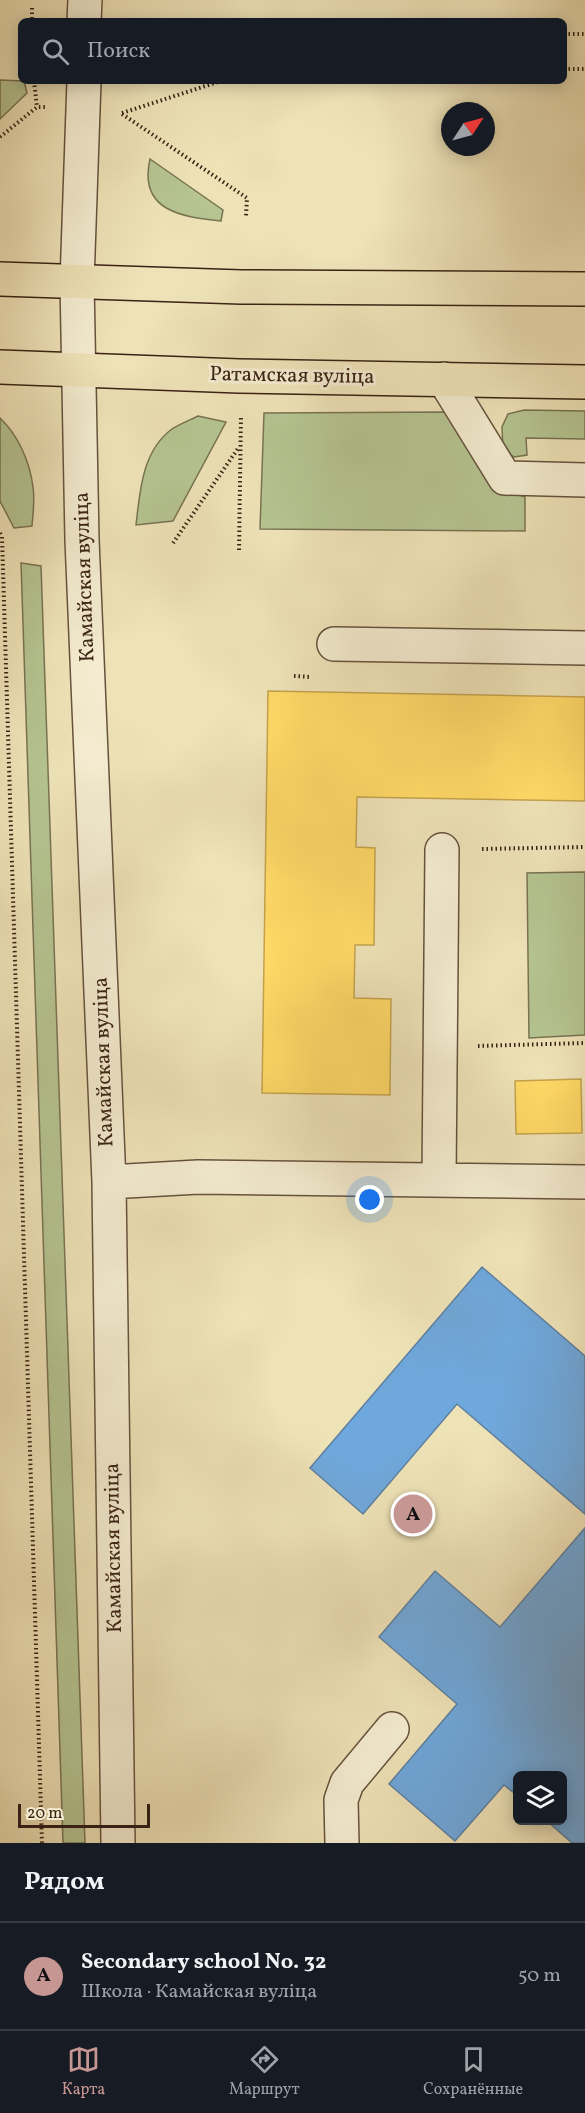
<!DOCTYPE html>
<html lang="ru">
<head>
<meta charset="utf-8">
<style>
  :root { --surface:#171b24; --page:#20242c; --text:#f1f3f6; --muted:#9ea1a6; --line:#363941; --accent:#c59692 }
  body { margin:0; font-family:Vollkorn,serif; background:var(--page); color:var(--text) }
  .controls { position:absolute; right:18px; bottom:18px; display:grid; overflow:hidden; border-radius:9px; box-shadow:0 3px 15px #0003 }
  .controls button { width:54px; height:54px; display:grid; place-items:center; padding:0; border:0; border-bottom:2px solid var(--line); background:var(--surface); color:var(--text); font:30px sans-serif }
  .compass { position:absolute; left:441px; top:102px; width:54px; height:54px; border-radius:50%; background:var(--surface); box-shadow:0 3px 15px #0003; rotate:54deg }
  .scale { position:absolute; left:18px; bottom:15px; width:132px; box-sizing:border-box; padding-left:6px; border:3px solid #3a2214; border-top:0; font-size:16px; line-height:21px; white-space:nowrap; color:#3a2214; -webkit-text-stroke:4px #f4ecd0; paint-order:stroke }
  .you { position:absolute; left:370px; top:1200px; width:21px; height:21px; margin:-15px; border:4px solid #fff; border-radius:50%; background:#1a73e8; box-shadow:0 0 0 9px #1a73e833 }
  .badge { display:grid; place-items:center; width:39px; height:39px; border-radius:50%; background:var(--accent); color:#111; font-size:20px; font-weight:700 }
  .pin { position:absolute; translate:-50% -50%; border:3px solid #fff; box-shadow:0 2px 6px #0006 }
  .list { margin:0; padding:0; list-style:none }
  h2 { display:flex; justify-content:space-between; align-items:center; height:78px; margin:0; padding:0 24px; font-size:26px }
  h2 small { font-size:20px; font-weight:400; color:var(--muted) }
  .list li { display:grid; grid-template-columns:39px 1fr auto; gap:18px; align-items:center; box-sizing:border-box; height:108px; padding:0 24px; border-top:2px solid var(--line) }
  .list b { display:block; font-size:22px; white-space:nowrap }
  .list p { margin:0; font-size:20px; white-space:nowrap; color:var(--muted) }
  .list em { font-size:20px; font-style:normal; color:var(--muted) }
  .icon { flex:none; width:33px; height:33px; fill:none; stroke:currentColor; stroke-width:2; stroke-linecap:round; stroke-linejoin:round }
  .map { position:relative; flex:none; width:585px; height:1843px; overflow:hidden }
  .search { position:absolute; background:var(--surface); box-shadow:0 3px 15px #0003; left:18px; right:18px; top:18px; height:66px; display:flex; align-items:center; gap:15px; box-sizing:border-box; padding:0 21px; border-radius:9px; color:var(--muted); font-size:22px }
  .sheet { height:186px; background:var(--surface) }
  nav { display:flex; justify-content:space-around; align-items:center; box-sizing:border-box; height:84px; border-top:2px solid var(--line); background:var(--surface); font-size:16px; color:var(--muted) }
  nav a { display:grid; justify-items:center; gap:3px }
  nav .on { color:var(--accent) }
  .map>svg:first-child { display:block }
  .green { fill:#b5c491; stroke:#787352; stroke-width:1.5 }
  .homes { fill:#ffd966; stroke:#c4a24d; stroke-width:1.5 }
  .schools { fill:#6fa8dc; stroke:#5f80a0; stroke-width:1.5 }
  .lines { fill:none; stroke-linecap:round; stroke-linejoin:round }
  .minor-casing { stroke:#67523d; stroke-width:36 }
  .major-casing { stroke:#3a2214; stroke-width:36 }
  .path { stroke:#3a2214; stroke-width:4; stroke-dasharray:1.5 3; stroke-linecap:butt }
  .minor { stroke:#f4ecd0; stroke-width:33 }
  .major { stroke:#eee2b7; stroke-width:33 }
  .labels { text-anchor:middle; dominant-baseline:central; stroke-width:6; stroke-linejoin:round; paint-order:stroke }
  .street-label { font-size:21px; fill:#3a2214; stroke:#f4ecd0 }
</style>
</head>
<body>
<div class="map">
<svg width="585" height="1843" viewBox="0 0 585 1843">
  <rect width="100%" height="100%" fill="#eee2b7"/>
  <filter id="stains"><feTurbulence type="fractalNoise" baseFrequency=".00333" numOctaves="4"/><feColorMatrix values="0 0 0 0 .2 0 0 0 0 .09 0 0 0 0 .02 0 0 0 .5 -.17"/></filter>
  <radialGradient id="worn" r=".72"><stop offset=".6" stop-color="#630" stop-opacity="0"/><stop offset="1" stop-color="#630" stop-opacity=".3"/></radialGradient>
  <path class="green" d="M0 80 24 81 27 93 0 119Z
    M150 159 223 210 221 221C182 217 138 211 150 159Z
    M524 410 585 411V439L526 438 527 455 514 457 503 450 502 427 508 414Z
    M447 412 491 487 525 497V531L260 529 264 413Z
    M198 416 226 422 173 521 136 525C140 491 142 451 172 429 180 424 190 420 198 416Z
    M0 418C18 435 30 462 33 487 35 499 33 513 32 526L14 528 0 501Z
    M21 563 41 566 85 1843H63Z
    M585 872V1035L529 1038 527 873Z"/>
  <path class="homes" d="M268 691 585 697V801L357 797 356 847 375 848 374 945H355L354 998 391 999 390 1095 262 1093Z
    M581 1079 582 1133 516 1134 515 1081Z"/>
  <path class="schools" d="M482 1267 585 1356V1514L457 1404 363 1514 310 1468Z
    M585 1528V1843H572L546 1820H562V1776H518V1796L504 1785 455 1841 389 1784 457 1704 379 1637 435 1571 500 1627Z"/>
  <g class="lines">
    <defs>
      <path id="minor" d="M84 21 85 0
        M84 81 77 282 82 540 109 1182 118 1843
        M444 379 505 478 585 480
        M334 644 585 648
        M439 1179 442 850
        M109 1182 198 1177 585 1182
        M342 1843 341 1800 347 1783 392 1729"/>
      <path id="major" d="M0 279 241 287 585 289
        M0 367 239 376 585 382"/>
    </defs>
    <use href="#minor" class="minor-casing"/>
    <use href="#major" class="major-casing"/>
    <path class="path" d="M32 8V21
      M564 34H585
      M564 69H585
      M34 81 37 107
      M122 113 221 81
      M122 114 247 198 246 216
      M0 137 37 107H45
      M0 533 2 537 42 1843
      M173 543 239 447
      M239 550 241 415
      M294 676 311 677
      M482 849 585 847
      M478 1046 585 1043"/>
    <use href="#minor" class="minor"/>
    <use href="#major" class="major"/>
  </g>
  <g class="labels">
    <g class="street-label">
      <text transform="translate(292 376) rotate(1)">Ратамская вуліца</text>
      <text transform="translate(85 577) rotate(-92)">Камайская вуліца</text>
      <text transform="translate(104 1062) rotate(-92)">Камайская вуліца</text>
      <text transform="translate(114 1548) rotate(-91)">Камайская вуліца</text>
    </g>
  </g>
  <rect width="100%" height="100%" filter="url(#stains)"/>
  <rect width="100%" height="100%" fill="url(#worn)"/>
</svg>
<div class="controls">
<button><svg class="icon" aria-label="layers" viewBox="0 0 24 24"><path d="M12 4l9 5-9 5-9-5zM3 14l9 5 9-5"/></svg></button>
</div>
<svg class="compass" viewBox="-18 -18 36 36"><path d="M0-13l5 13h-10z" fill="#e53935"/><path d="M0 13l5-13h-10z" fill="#9ea1a6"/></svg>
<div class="scale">20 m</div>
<div class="you"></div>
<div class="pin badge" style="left:413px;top:1514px">A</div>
<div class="search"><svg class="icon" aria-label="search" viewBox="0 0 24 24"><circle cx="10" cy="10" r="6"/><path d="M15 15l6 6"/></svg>Поиск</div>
</div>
<section class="sheet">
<h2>Рядом<small></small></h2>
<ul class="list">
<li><span class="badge">A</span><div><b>Secondary school No. 32</b><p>Школа · Камайская вуліца</p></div><em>50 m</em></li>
</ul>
</section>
<nav>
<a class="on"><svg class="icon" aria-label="map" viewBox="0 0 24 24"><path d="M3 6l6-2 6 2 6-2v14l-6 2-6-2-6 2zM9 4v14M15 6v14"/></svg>Карта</a>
<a><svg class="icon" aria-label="directions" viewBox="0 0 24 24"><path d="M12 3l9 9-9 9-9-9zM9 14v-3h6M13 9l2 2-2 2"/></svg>Маршрут</a>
<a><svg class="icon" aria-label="saved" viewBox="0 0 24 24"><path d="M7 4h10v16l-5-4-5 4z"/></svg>Сохранённые</a>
</nav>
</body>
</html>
